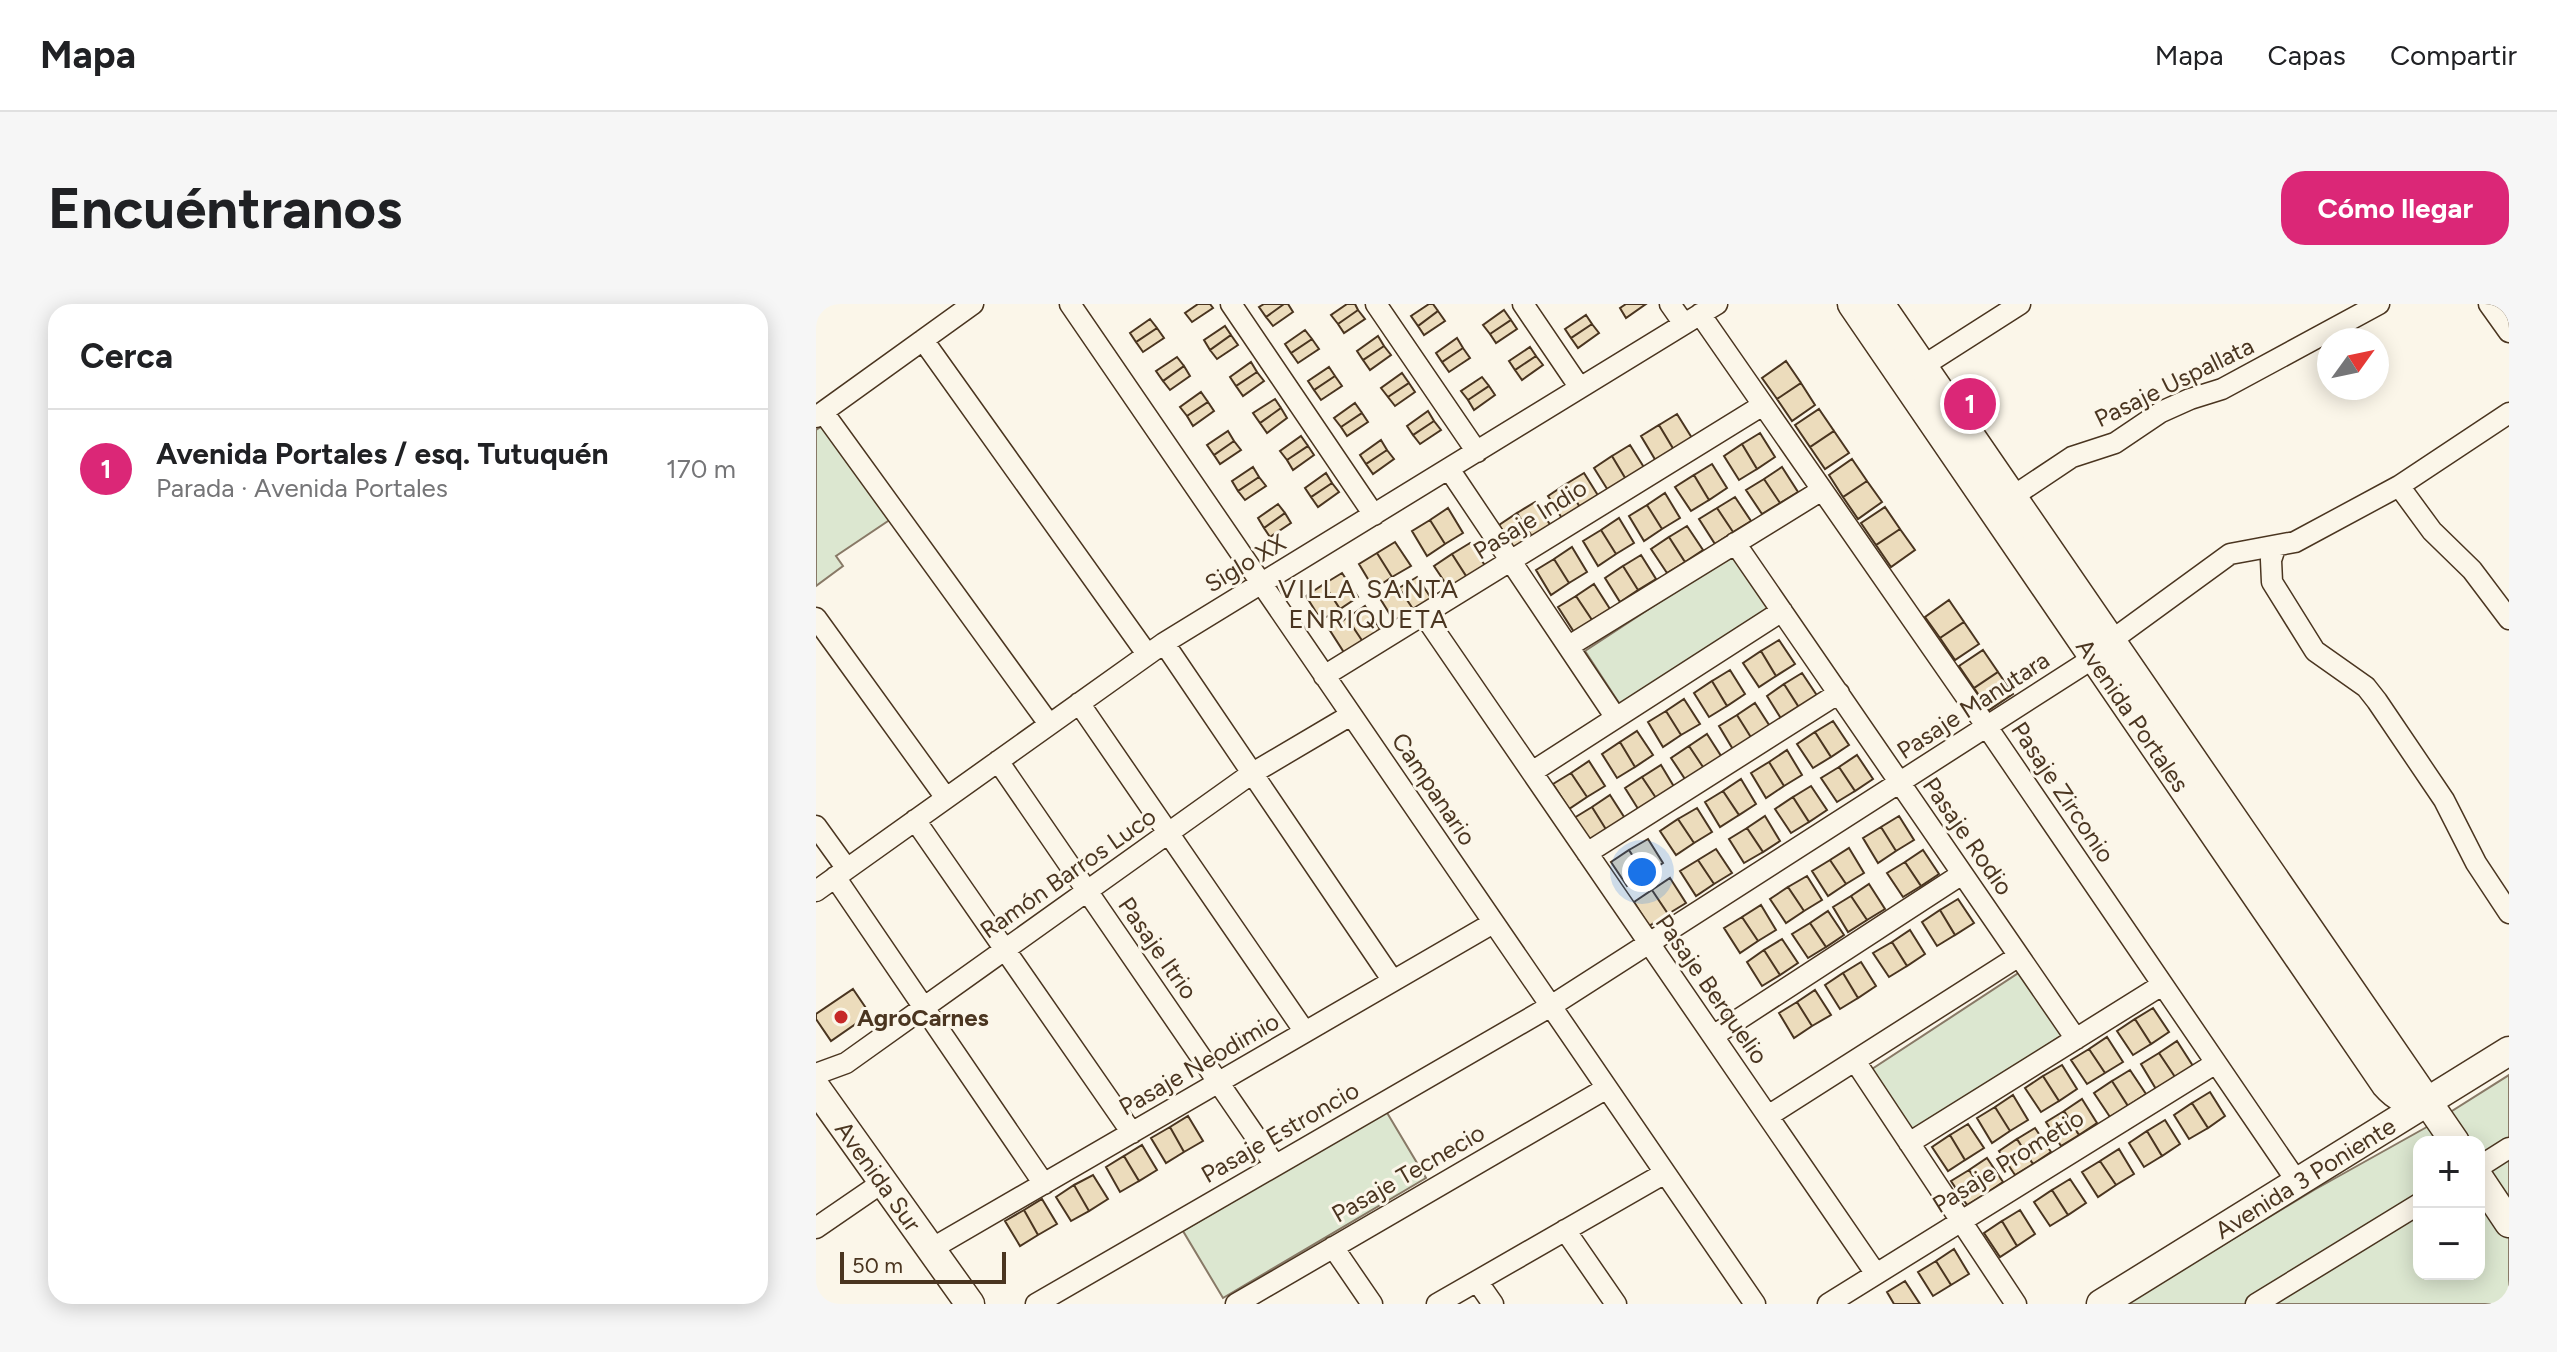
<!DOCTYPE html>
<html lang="es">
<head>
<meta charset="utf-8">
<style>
  :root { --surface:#fff; --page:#f6f6f6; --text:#202124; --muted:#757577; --line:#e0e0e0; --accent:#db2777 }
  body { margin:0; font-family:Figtree,sans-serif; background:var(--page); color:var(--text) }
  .controls { position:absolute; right:24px; bottom:24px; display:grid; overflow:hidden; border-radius:16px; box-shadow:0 4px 20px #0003 }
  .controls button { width:72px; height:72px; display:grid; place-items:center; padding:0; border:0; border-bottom:2px solid var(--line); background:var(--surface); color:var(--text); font:40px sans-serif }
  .compass { position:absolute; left:1501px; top:24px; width:72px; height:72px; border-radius:50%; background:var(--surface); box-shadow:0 4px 20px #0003; rotate:57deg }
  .scale { position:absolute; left:24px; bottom:20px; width:166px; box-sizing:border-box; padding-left:8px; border:4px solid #4a3520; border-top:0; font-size:22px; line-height:28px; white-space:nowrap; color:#4a3520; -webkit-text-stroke:6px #fbf6e9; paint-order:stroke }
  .you { position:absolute; left:826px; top:568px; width:28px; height:28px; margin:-20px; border:6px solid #fff; border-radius:50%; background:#1a73e8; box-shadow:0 0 0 12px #1a73e833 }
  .badge { display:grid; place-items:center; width:52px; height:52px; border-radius:50%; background:var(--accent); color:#fff; font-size:26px; font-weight:700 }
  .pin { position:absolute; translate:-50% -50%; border:4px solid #fff; box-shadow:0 2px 8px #0006 }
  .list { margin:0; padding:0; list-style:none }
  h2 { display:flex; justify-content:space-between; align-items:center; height:104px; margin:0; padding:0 32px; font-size:34px }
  h2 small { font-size:26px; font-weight:400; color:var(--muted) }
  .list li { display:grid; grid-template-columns:52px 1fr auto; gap:24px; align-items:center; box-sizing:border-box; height:120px; padding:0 32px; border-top:2px solid var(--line) }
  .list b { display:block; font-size:30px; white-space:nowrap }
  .list p { margin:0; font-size:26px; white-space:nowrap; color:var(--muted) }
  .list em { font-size:26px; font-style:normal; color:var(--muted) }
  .map { position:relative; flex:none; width:1693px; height:1000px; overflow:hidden; border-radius:24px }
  header { display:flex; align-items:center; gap:48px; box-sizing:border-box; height:112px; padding:0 40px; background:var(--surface); border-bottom:2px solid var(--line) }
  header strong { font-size:38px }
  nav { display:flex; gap:44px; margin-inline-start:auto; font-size:28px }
  .intro { display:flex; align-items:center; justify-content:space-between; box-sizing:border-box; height:192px; padding:0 48px }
  h1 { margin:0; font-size:56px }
  .button { padding:20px 36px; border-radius:24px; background:var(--accent); color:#fff; font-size:28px; font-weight:700 }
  main { display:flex; gap:48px; padding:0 48px }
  aside { flex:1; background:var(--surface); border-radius:24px; box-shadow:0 4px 20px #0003 }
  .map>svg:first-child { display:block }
  .green { fill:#dce7d0; stroke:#887966; stroke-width:2; fill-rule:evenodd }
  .building { fill:#ecdcbc; stroke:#4a3520; stroke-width:2 }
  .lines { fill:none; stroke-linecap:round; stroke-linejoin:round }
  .street-casing { stroke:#4a3520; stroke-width:23 }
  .secondary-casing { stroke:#4a3520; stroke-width:31 }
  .street { stroke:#fbf6e9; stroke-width:20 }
  .secondary { stroke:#fbf6e9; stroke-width:28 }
  .poi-dot { fill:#c62828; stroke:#fbf6e9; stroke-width:3 }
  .labels { text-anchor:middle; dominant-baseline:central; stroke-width:6; stroke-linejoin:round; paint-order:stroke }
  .street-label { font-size:24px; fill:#4a3520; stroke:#fbf6e9 }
  .poi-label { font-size:24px; font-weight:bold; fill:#4a3520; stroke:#fbf6e9; text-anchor:start }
  .neighbourhood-label { font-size:26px; letter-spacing:2px; fill:#4a3520; stroke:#fbf6e9 }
</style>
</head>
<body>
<header>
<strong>Mapa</strong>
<nav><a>Mapa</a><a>Capas</a><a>Compartir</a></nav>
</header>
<div class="intro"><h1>Encuéntranos</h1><a class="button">Cómo llegar</a></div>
<main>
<aside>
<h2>Cerca<small></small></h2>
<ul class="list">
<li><span class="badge">1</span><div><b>Avenida Portales / esq. Tutuquén</b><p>Parada · Avenida Portales</p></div><em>170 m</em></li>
</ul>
</aside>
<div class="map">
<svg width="1693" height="1000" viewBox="0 0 1693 1000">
  <rect width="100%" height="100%" fill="#fbf6e9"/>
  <path class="green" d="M8 121 75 215 20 252 27 262 0 282V126Z
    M917 250 953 306 805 402 769 347Z
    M1204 668 1246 731 1098 829 1056 765Z
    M1693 771V1000H1309L1498 886 1609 824ZM1603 838H1663V970H1603Z
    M570 807 610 874 407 994 367 927Z"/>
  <path class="building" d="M382 0H394L397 4 376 18 369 9Z
    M448 0H468L450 13 443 3Z
    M468 0H472L477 8 457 22 450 13Z
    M531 0H539L542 6 522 20 515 11Z
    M613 0H617L622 7 602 22 595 12Z
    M810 0H830L810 14 804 4Z
    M542 6 549 15 528 29 522 20Z
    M688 6 695 16 674 30 667 21Z
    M622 7 629 17 608 31 602 22Z
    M770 11 776 20 755 34 749 25Z
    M334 15 341 24 320 38 314 29Z
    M695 16 701 25 680 39 674 30Z
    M776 20 783 29 762 44 755 34Z
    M409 22 415 31 394 46 388 36Z
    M341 24 348 34 327 48 320 38Z
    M489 26 496 35 475 49 469 40Z
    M415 31 422 41 401 55 394 46Z
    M562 32 568 42 547 56 541 47Z
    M641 34 647 44 626 58 620 49Z
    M496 35 503 45 482 59 475 49Z
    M568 42 575 51 554 66 547 56Z
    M714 43 720 52 699 66 693 57Z
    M647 44 654 54 633 68 626 58Z
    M720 52 727 61 706 76 699 66Z
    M361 53 368 62 347 77 340 67Z
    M970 57 985 79 961 95 946 74Z
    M435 58 441 68 420 82 414 73Z
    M368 62 374 72 354 86 347 77Z
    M513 63 519 72 498 86 492 77Z
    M441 68 448 77 427 92 420 82Z
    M586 69 593 79 572 93 565 84Z
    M519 72 526 82 505 96 498 86Z
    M666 73 673 82 652 96 645 87Z
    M593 79 599 88 579 102 572 93Z
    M985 79 999 101 976 117 961 95Z
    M673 82 679 91 658 106 652 96Z
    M385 88 392 98 371 112 364 103Z
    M459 95 465 104 444 119 437 109Z
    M392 98 398 107 377 122 371 112Z
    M539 99 546 109 525 123 518 114Z
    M465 104 471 114 451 129 444 119Z
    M1003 105 1018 127 994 143 979 121Z
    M612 107 618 117 597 131 591 122Z
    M546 109 552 118 531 132 525 123Z
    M861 110 876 134 858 146 843 121Z
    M618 117 625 126 604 140 597 131Z
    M843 121 858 146 840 157 825 132Z
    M412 127 418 137 398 151 391 141Z
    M1018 127 1033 149 1009 165 994 143Z
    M944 129 959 153 941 165 926 140Z
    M485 132 492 142 471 156 464 147Z
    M565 136 571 146 550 160 544 151Z
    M418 137 425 146 404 160 398 151Z
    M926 140 941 165 923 176 908 152Z
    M814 141 829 165 811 177 796 152Z
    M492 142 498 151 477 166 471 156Z
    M571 146 578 155 557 170 550 160Z
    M796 152 811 177 793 188 778 164Z
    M1036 155 1051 177 1027 193 1013 171Z
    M896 160 911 184 893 196 878 171Z
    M437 163 443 173 422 187 416 177Z
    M966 163 982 188 964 199 948 175Z
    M510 169 516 179 495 193 489 184Z
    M768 169 783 193 765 205 750 180Z
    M878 171 893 196 875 207 859 183Z
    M443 173 450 182 429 196 422 187Z
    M948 175 964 199 946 210 930 186Z
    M1051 177 1066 198 1042 215 1027 193Z
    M516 179 523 188 502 203 495 193Z
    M750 180 765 205 747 216 732 192Z
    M849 189 864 214 846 225 831 201Z
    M919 193 935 217 917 228 901 204Z
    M719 198 735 222 717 234 701 209Z
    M462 200 469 209 448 224 442 214Z
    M831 201 846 225 828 237 813 212Z
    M1069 203 1084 225 1060 241 1045 219Z
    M632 204 647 229 629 240 614 216Z
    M901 204 917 228 899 240 883 215Z
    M469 209 475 219 454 233 448 224Z
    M701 209 717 234 698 245 683 221Z
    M803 214 818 239 800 250 785 226Z
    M614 216 629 240 611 252 596 227Z
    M871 222 887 246 869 258 853 233Z
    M1084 225 1099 246 1075 263 1060 241Z
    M785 226 800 250 782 262 767 237Z
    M853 233 869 258 851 269 835 245Z
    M579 238 595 262 576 273 561 249Z
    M654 239 670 263 652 275 636 250Z
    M756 243 771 268 753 279 738 255Z
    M561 249 576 273 558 285 543 260Z
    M636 250 652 275 634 286 618 262Z
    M825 251 840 275 822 286 807 262Z
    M738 255 753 279 735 291 720 266Z
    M807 262 822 286 804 298 789 274Z
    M526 269 542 293 524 305 508 280Z
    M601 273 617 297 599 308 583 284Z
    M508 280 524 305 505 316 490 292Z
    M778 280 794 305 776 316 760 292Z
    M583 284 599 308 580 320 565 296Z
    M760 292 776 316 758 328 742 303Z
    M1133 296 1148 318 1124 334 1109 313Z
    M549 302 565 327 547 338 531 314Z
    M531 314 547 338 529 350 513 325Z
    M1148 318 1163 340 1139 356 1124 334Z
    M963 336 979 360 960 372 945 347Z
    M1167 346 1182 368 1158 384 1143 362Z
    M945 347 960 372 943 383 927 359Z
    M914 366 929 390 911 402 896 377Z
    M1182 368 1197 390 1173 406 1158 384Z
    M986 369 1002 393 984 405 968 380Z
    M896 377 911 402 893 413 878 389Z
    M968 380 984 405 966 416 951 392Z
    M868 395 884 420 865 431 850 407Z
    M939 399 955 424 936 435 921 411Z
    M850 407 865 431 847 443 832 418Z
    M921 411 936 435 918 447 903 422Z
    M1017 417 1033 441 1015 453 999 428Z
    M821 427 837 451 819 463 804 438Z
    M999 428 1015 453 997 464 981 440Z
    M891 430 907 455 889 466 873 442Z
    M804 438 819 463 801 474 786 450Z
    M873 442 889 466 871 478 855 454Z
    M971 446 986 471 968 482 953 458Z
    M1041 451 1057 475 1039 487 1023 463Z
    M773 457 789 482 771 493 755 469Z
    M953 458 968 482 950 494 935 469Z
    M845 461 860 486 842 497 826 473Z
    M1023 463 1039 487 1021 498 1005 474Z
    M755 469 771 493 753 505 737 480Z
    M826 473 842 497 824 508 809 484Z
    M925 475 940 500 923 511 907 487Z
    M995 482 1011 506 993 518 977 493Z
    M907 487 923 511 904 523 889 498Z
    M794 491 810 516 791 527 776 503Z
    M977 493 993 518 975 529 959 505Z
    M776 503 791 527 773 539 758 514Z
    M881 504 896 528 878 539 862 515Z
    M949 512 964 537 947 548 931 524Z
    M1083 512 1098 536 1080 547 1065 523Z
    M862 515 878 539 860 551 844 527Z
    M1065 523 1080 547 1062 559 1047 534Z
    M931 524 947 548 928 559 913 535Z
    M832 535 847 559 829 571 813 546Z
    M1033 544 1048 569 1030 580 1014 556Z
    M900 545 916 569 898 580 882 556Z
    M813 546 829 571 811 582 795 558Z
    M1107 546 1123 570 1105 582 1089 558Z
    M882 556 898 580 880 592 864 567Z
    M1014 556 1030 580 1012 592 996 567Z
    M1089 558 1105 582 1087 593 1071 569Z
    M991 572 1006 596 988 607 972 583Z
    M854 574 870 599 852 610 836 586Z
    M1053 580 1069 605 1051 616 1035 592Z
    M972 583 988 607 970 619 954 595Z
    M836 586 852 610 833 622 818 598Z
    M1035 592 1051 616 1032 628 1017 603Z
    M1142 595 1158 619 1139 631 1124 606Z
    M945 601 960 626 942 637 926 613Z
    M1124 606 1139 631 1121 642 1106 618Z
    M1012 607 1028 631 1010 643 994 619Z
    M926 613 942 637 924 649 908 624Z
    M994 619 1010 643 992 654 976 630Z
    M1094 626 1109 650 1091 662 1076 638Z
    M966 635 982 659 964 671 948 646Z
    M1076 638 1091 662 1073 673 1057 649Z
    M948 646 964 671 946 682 931 658Z
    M1045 658 1060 682 1042 694 1027 669Z
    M1027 669 1042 694 1024 705 1009 681Z
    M37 685 54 710 15 737 0 715V710Z
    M999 686 1015 711 996 722 981 698Z
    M981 698 996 722 978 734 963 709Z
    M1337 704 1353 728 1335 740 1319 715Z
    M1319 715 1335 740 1317 751 1301 727Z
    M1291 733 1307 758 1289 769 1273 745Z
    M1361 737 1377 762 1359 773 1343 749Z
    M1273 745 1289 769 1271 780 1255 756Z
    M1343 749 1359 773 1340 785 1325 760Z
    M1246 761 1261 785 1243 797 1227 772Z
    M1314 766 1330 790 1312 802 1296 777Z
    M1227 772 1243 797 1225 808 1209 784Z
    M1296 777 1312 802 1294 813 1278 789Z
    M1394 788 1409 812 1392 824 1376 799Z
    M1197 791 1212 816 1194 827 1179 803Z
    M1266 795 1281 819 1263 831 1248 807Z
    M1376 799 1392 824 1373 835 1358 811Z
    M1179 803 1194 827 1176 839 1161 814Z
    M1248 807 1263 831 1245 842 1230 818Z
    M372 812 387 837 368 848 354 823Z
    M1349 816 1364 840 1346 852 1331 827Z
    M1152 820 1168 844 1149 856 1134 831Z
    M354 823 368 848 350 859 335 834Z
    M1219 824 1235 848 1217 860 1201 835Z
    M1331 827 1346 852 1328 863 1313 839Z
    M1134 831 1149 856 1132 867 1116 843Z
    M1201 835 1217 860 1199 871 1183 847Z
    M326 841 341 866 323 877 308 852Z
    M1303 845 1318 870 1300 881 1284 857Z
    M308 852 323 877 304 888 290 863Z
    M1171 854 1187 878 1169 890 1153 866Z
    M1284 857 1300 881 1282 893 1266 868Z
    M1153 866 1169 890 1151 901 1135 877Z
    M277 871 292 895 273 907 258 881Z
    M1254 875 1270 899 1252 911 1236 886Z
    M258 881 273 907 255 917 240 893Z
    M1236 886 1252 911 1234 922 1218 898Z
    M226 895 241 920 222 931 208 906Z
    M208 906 222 931 204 942 189 917Z
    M1204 906 1219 930 1201 942 1186 917Z
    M1186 917 1201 942 1184 953 1168 929Z
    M1138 945 1153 970 1135 981 1120 957Z
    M1120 957 1135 981 1117 992 1102 968Z
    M1089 977 1104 1000H1078L1071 988Z"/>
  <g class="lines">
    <defs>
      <path id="street" d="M254 0 939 1000
        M415 0 558 211
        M560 0 661 148
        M707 0 764 84
        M854 0 868 20
        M1673 0 1693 28
        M884 10 1171 423 1482 879
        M107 36 331 350
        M1107 62 1204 0
        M7 108 233 420
        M0 113 157 0
        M633 165 800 414
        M1583 182 1616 227 1656 266 1693 315
        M1187 199 1256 153 1299 139 1345 108 1374 95 1406 85 1563 0
        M919 239 1260 735
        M1459 244 1455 256 1456 278 1499 347 1550 383 1561 397 1628 496 1660 559 1693 609
        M608 311 1060 970
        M0 314 130 494
        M348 339 577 677
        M753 342 1006 186
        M508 372 947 101
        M263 399 489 728
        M182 457 459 861
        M716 468 966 307
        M99 516 316 829
        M0 522 31 565
        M771 549 1023 389
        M19 573 228 880
        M0 587 348 339 901 0
        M897 732 1146 570
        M1039 757 1200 1000
        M0 770 30 759 435 470 535 411
        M952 812 1203 652
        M1093 839 1346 681
        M1663 863 1693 844
        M0 924 67 878
        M749 926 800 1000
        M517 943 556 1000
        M115 945 677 619
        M661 977 677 1000
        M220 1000 735 702 1279 353 1296 336 1414 250 1479 238 1583 182 1693 109
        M420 1000 791 784
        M621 1000 849 869
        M1012 1000 1400 759
        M1440 1000 1603 900"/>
      <g id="secondary">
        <path id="s1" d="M1036 0 1570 781C1582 795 1595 800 1613 798"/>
        <path d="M1064 0 1639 838"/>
        <path id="s2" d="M0 784 154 1000"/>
        <path d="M1663 874 1693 919"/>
        <path id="s3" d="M1285 1000 1693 747"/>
      </g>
    </defs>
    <use href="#street" class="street-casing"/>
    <use href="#secondary" class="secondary-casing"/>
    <use href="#street" class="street"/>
    <use href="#secondary" class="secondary"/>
  </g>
  <circle class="poi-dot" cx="25" cy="713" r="8"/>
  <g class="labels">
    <g class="street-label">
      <text transform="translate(1358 78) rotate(-26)">Pasaje Uspallata</text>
      <text transform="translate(714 215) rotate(-32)">Pasaje Indio</text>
      <text transform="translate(429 259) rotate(-31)">Siglo XX</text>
      <text transform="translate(1157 401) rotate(-33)">Pasaje Manutara</text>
      <text stroke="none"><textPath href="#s1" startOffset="498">Avenida Portales</textPath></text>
      <text transform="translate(618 485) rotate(56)">Campanario</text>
      <text transform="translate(1247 488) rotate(56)">Pasaje Zirconio</text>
      <text transform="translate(1152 532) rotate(55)">Pasaje Rodio</text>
      <text transform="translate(252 569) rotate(-35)">Ramón Barros Luco</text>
      <text transform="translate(342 644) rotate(55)">Pasaje Itrio</text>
      <text transform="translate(896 685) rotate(55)">Pasaje Berquelio</text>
      <text transform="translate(383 760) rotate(-30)">Pasaje Neodimio</text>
      <text transform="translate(464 828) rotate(-30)">Pasaje Estroncio</text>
      <text transform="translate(1192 857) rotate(-32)">Pasaje Prometio</text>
      <text transform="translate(592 869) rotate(-30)">Pasaje Tecnecio</text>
      <text stroke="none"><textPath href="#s2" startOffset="108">Avenida Sur</textPath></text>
      <text stroke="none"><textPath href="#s3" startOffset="240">Avenida 3 Poniente</textPath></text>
    </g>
    <g class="poi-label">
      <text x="41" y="713">AgroCarnes</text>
    </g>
    <g class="neighbourhood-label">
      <text x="553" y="285">VILLA SANTA<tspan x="553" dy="30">ENRIQUETA</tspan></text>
    </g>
  </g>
</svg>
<div class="controls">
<button>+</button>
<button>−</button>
</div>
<svg class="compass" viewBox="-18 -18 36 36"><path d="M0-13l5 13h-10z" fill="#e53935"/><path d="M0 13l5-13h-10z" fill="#757577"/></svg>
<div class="scale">50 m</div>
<div class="you"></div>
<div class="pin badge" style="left:1154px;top:100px">1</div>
</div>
</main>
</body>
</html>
